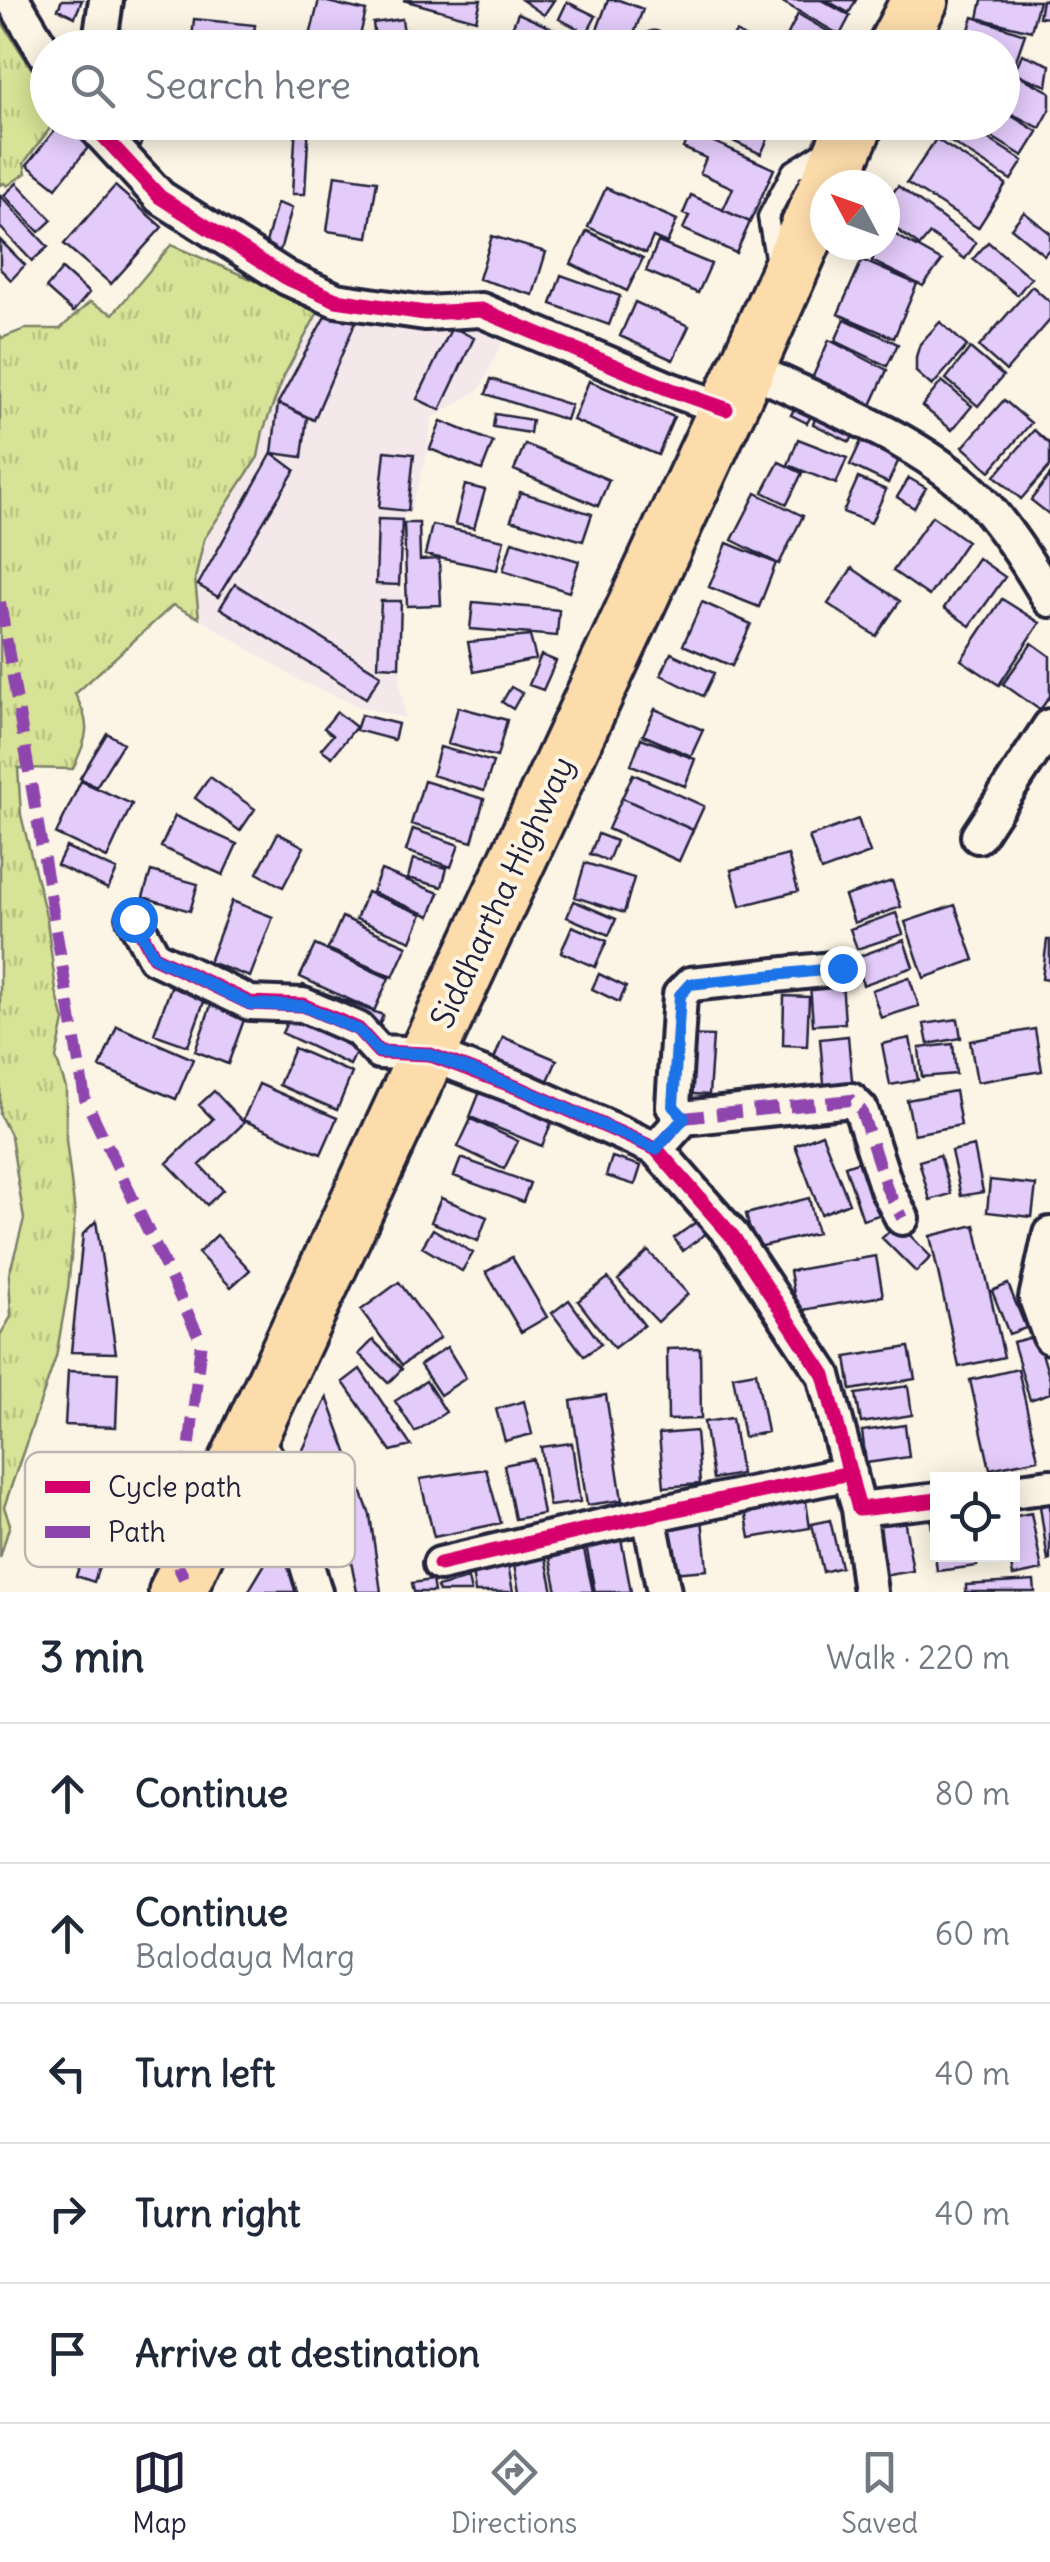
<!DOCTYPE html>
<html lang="en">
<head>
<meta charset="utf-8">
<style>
  :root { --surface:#fff; --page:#f6f6f7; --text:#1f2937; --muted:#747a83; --line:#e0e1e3; --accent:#22223b }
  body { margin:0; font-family:Delius,sans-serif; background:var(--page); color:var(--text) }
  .controls { position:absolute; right:30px; bottom:30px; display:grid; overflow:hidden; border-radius:0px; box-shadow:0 5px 25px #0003 }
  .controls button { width:90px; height:90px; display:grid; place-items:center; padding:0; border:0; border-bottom:2px solid var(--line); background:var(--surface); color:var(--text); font:50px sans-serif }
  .compass { position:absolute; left:810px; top:170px; width:90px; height:90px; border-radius:50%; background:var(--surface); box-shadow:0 5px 25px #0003; rotate:311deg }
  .stop { position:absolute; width:30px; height:30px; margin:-22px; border:8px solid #1a73e8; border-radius:50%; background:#fff }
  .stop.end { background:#1a73e8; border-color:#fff; box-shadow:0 2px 10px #0008 }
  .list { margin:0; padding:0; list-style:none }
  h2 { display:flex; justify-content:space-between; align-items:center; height:130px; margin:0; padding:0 40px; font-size:42px }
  h2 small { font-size:32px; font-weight:400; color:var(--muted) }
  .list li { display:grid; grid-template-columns:65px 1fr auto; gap:30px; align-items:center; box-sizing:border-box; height:140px; padding:0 40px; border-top:2px solid var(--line) }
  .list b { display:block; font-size:38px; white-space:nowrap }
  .list p { margin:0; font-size:32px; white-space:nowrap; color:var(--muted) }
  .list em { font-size:32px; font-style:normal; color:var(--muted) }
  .icon { flex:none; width:55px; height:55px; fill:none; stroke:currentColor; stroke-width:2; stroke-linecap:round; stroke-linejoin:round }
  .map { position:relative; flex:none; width:1050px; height:1592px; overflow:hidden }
  .search { position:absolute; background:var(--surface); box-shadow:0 5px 25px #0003; left:30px; right:30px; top:30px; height:110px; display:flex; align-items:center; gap:25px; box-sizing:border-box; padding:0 35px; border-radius:55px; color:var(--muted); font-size:38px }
  .sheet { height:830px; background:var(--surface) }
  nav { display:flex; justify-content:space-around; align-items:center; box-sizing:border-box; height:140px; border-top:2px solid var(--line); background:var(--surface); font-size:28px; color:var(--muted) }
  nav a { display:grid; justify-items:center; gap:5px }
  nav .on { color:var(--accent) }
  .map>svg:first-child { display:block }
  .built { fill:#f4e8eb }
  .grass { fill:url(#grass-tufts); stroke:#7c8268; stroke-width:2.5 }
  .building { fill:#e3cbfa; stroke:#22223b; stroke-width:2.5 }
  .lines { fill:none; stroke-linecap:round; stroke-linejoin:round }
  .lane-casing { stroke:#22223b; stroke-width:25 }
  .street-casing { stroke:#22223b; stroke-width:40 }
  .highway-casing { stroke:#22223b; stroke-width:62 }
  .lane { stroke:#fcf5e5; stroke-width:18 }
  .street { stroke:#fcf5e5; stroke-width:32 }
  .highway { stroke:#fddcac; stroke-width:55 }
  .quiet { stroke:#8e44ad; stroke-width:12; stroke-dasharray:25 12; stroke-linecap:butt }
  .cycleway-casing { stroke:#fcf5e5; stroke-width:21 }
  .cycleway { stroke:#d6006c; stroke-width:15 }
  .route { stroke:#1a73e8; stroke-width:12 }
  .labels { text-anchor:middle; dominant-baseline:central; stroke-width:8; stroke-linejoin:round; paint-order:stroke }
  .street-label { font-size:32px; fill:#22223b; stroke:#fcf5e5 }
  .key { fill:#fcf5e5; stroke:#bbb6b2; stroke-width:2.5 }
  .key-label { font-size:28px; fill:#22223b }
</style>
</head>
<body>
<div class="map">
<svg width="1050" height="1592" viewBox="0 0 1050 1592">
  <defs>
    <pattern id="grass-tufts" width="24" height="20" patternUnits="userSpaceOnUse" patternTransform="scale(2.5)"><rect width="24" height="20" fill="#d7e396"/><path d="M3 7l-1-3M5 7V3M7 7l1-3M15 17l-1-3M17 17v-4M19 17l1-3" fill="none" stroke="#b8c282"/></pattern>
  </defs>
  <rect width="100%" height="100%" fill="#fcf5e5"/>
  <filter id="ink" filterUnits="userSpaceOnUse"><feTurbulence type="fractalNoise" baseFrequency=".01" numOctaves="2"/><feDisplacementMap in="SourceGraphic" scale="20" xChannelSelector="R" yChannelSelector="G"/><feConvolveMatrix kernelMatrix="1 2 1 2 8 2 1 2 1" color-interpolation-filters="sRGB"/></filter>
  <g filter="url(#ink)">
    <path class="built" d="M320 308 483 326 502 342 480 389 431 419 428 450 410 513 403 516 400 683 405 718 360 707 300 681 199 618 195 579 204 539 258 457 263 431 284 376Z"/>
    <path class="grass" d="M0 19 47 93 48 122 54 123 24 163 26 173 7 186 4 183 0 185Z
      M171 245 320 308 284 376 263 431 258 457 204 539 195 579 199 618 173 605 75 694C93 727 87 737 73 769L18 768 21 815 47 920 56 991 64 1021 56 1058 66 1088V1140L75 1214 68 1289 56 1357 4 1507 10 1524 0 1558V1335L11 1317 9 1275 24 1219 11 1137 0 1115V335L2 338 25 329H60L90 302 113 314Z"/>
    <path class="building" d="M62 0H82L75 17 58 9Z
      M319 0 366 11 357 48H307Z
      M403 0H481L476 20Z
      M522 0H554L544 15Z
      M608 0H619L643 9 629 48 594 38Z
      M779 0H821L850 16 840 35Z
      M826 0H856L849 13Z
      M982 0 1039 1 1031 31 978 18Z
      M1042 0H1050V18L1039 17Z
      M567 2 596 16 587 33 559 19Z
      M518 13 595 48H524L508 38Z
      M798 14 836 36 831 48H813L788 34Z
      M973 17 1025 34 1014 66 1002 62V48H963Z
      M194 19 255 25 252 48H191Z
      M402 19 406 48H376L373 23Z
      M736 32 762 48H726Z
      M787 36 808 48H781Z
      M1022 54 1050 65 1047 86 1014 73Z
      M1008 70 1050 92V110L1040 128 1002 109V81Z
      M1002 110 1038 132 1023 156 982 131 987 122H1002Z
      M61 122H81L98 135 56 188 27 165Z
      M124 122H150L138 151 115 142Z
      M296 122H309L305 194H292Z
      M741 122H751L771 132 761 154 733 141Z
      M926 122H962L1023 161 1011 180 924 125Z
      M690 131 774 169 750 222 723 210 733 188 700 173 706 158 683 148Z
      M936 139 1006 184 978 228 907 183Z
      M335 175 377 181 368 237 327 231Z
      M17 183 52 220 39 232 4 195Z
      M115 186 162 227 111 284 64 244Z
      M898 186 976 243 965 259 930 234 920 246 885 221V203Z
      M606 188 677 220 667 243 653 237 646 253 588 227Z
      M0 195 48 247 32 261 0 227Z
      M691 195 750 222 736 253 683 229 689 216 683 214Z
      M277 203 292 208 279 254 264 250Z
      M1024 212 1050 233V248L1044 255 1011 228Z
      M885 229 942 261 923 286 872 261 878 245H885Z
      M587 231 643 258 627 291 571 264Z
      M492 236 546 252 533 295 479 279Z
      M0 240 25 265 11 280 0 269Z
      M658 242 711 264 698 293 646 271Z
      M988 242 1031 278 1017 295 973 259Z
      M862 260 917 284 894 338 838 314Z
      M62 269 89 293 73 312 46 288Z
      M561 275 620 296 609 325 551 304Z
      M1032 286 1050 302V320L1006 371 979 347Z
      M635 302 689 326 673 360 620 336Z
      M329 309 356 321 314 420 278 403Z
      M845 319 898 344 887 366 835 341Z
      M940 322 967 346 932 386 916 372V357L920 344Z
      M452 327 474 338 440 410 417 399Z
      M829 340 887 370 866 416 807 390Z
      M970 348 1003 376 978 406 946 379Z
      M491 379 571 405 566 420 486 394Z
      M589 381 674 417 658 455 573 420Z
      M942 381 972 406 952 430 922 406Z
      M1004 400 1031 423 990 471 963 447Z
      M798 401 815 409 807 423 791 415Z
      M278 403 307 417 302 457 272 453Z
      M820 408 858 426 850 442 813 424Z
      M495 414 532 420 530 433 493 427Z
      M441 421 493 442 482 470 430 449Z
      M1034 430 1050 444V466L1021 499 995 476Z
      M865 433 903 451 888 483 850 465Z
      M798 439 847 458 836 484 788 465Z
      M525 444 609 480 598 506 514 470Z
      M385 451 414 454 408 511 379 508Z
      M272 453 295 470 218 597 198 585Z
      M779 462 802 473 787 504 763 492Z
      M1050 475V515L1031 500Z
      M858 478 886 490 871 523 843 512Z
      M909 478 926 488 914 508 897 497Z
      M465 485 485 490 474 528 455 524Z
      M520 492 592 514 583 541 511 520Z
      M756 493 803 516 779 564 732 540Z
      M932 516 967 541 929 596 893 571Z
      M378 519 402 520 399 585 376 584Z
      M404 523H419L420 560 439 559 441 605 407 606Z
      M432 525 504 540 497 570 425 555Z
      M512 541 579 561 569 592 503 571Z
      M727 543 776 563 759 607 709 587Z
      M978 558 1005 577 970 626 944 608Z
      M852 568 900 601 876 636 828 604Z
      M235 584 381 675 366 698 220 608Z
      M1002 599 1040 623 999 685 961 660Z
      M381 601H401L399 667 378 666Z
      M473 602 559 610 557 636 470 629Z
      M702 602 751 624 732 666 683 645Z
      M530 636 536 659 474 672 468 642Z
      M1032 643 1050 656V696L1040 710 1003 684Z
      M671 653 714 673 703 696 661 675Z
      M541 655 556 661 543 690 529 685Z
      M511 687 522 693 513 709 502 702Z
      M458 707 507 720 497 757 448 744Z
      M655 709 703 730 691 756 643 735Z
      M337 712 356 727 332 757 321 749 333 735 324 728Z
      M361 715 398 724 394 740 356 730Z
      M107 733 123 743 96 787 80 778Z
      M641 738 695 759 685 786 631 765Z
      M440 747 493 762 484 791 432 775Z
      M633 774 704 806 693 830 622 798Z
      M210 777 255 809 240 831 195 798Z
      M81 781 132 804 107 858 56 834Z
      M424 781 484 799 472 842 411 824Z
      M622 798 693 830 679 861 608 829Z
      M175 816 237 844 223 875 161 847Z
      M858 819 870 853 821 871 809 837Z
      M413 829 459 845 451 867 406 851Z
      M278 833 304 847 283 887 257 873Z
      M598 834 616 841 608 861 590 854Z
      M66 847 117 870 108 889 57 865Z
      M788 855 798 891 740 906 731 870Z
      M413 859 447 868 442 887 408 878Z
      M585 863 634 878 624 913 575 897Z
      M381 870 439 893 430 916 372 892Z
      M151 871 198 884 190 911 143 897Z
      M892 881 901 907 854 923 845 896Z
      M367 892 422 914 411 941 356 919Z
      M232 901 273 917 250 977 209 962Z
      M574 901 616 919 609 935 567 917Z
      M955 905 974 960 924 978 905 922Z
      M896 913 903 934 857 949 850 929Z
      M342 917 407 946 393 977 328 949Z
      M572 926 607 941 595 967 561 952Z
      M904 940 913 967 863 985 854 958Z
      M1047 940H1050V980L1042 979Z
      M315 945 389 978 374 1011 300 977Z
      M599 974 626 987 619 1002 592 989Z
      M909 977 919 1006 881 1018 872 990Z
      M842 981 845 1023 813 1025 810 984Z
      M303 985 383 1015 378 1028 298 998Z
      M171 987 205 999 188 1046 154 1034Z
      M784 996 809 997 807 1046 783 1045Z
      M211 1005 245 1017 228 1064 195 1051Z
      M294 1007 362 1040 350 1065 282 1033Z
      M958 1019 961 1038 928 1044 924 1024Z
      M117 1026 193 1059 176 1099 100 1067Z
      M1035 1029 1042 1071 977 1082 970 1041Z
      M681 1035 713 1036 709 1095 677 1093Z
      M848 1036 853 1091 825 1094 820 1039Z
      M503 1037 557 1060 544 1090 491 1067Z
      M910 1038 918 1080 890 1085 882 1044Z
      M953 1044 956 1074 922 1077 919 1048Z
      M294 1048 352 1073 337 1110 279 1085Z
      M484 1081 556 1111 542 1146 470 1117Z
      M259 1084 337 1118 321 1154 243 1120Z
      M214 1091 244 1123 200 1165 223 1190 207 1205 167 1163 213 1119 199 1105Z
      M955 1091 961 1125 914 1134 907 1100Z
      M471 1119 518 1141 504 1169 458 1147Z
      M822 1134 849 1203 821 1214 795 1145Z
      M974 1146 983 1192 961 1196 951 1151Z
      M940 1155 951 1194 930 1200 919 1161Z
      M612 1157 641 1166 635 1185 606 1176Z
      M871 1157 888 1212 863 1220 845 1166Z
      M461 1158 530 1183 523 1202 454 1176Z
      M990 1180 1036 1185 1032 1217 987 1212Z
      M441 1198 487 1217 478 1241 431 1222Z
      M809 1198 817 1233 754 1248 746 1214Z
      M699 1220 708 1232 683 1251 674 1238Z
      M96 1221 116 1353 71 1352 83 1234Z
      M898 1223 931 1257 916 1272 882 1238Z
      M975 1225 1004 1357 959 1367 930 1236Z
      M433 1229 473 1253 462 1271 422 1247Z
      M217 1235 250 1270 231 1287 198 1253Z
      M648 1251 688 1294 658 1322 618 1280Z
      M876 1256 883 1296 797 1311 790 1271Z
      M512 1257 547 1317 521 1332 486 1272Z
      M608 1278 644 1325 614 1348 578 1301Z
      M399 1282 440 1338 402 1365 361 1310Z
      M1008 1284 1026 1328 1009 1334 992 1291Z
      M569 1300 601 1344 584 1356 552 1313Z
      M1037 1336 1050 1380V1393L1030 1400 1013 1342Z
      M373 1340 402 1369 388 1383 359 1354Z
      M447 1347 466 1378 440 1395 420 1365Z
      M909 1347 915 1379 851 1390 846 1357Z
      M700 1348 701 1419 668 1420 667 1349Z
      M360 1369 411 1446 391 1451 343 1382Z
      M1018 1369 1038 1459 990 1469 970 1380Z
      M68 1371 118 1373 116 1427 65 1425Z
      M756 1372 767 1432 744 1437 733 1376Z
      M426 1381 446 1412 415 1432 395 1401Z
      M908 1386 912 1415 861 1423 856 1394Z
      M606 1395 622 1500 587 1505 571 1401Z
      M327 1397 370 1515 381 1592H357L347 1540 322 1546 300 1490 313 1476 302 1452Z
      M524 1401 532 1434 505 1441 496 1409Z
      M732 1418 741 1474 713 1479 704 1422Z
      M905 1425 909 1457 866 1463 862 1431Z
      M696 1431 700 1484 664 1487 659 1434Z
      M572 1443 580 1502 549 1506 541 1447Z
      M533 1459 543 1514 515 1519 504 1465Z
      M486 1469 501 1523 434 1537 420 1479Z
      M804 1488 810 1528 750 1538 743 1498Z
      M1050 1497V1560L1048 1561 1039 1499Z
      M903 1512 913 1571 882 1576 872 1517Z
      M938 1512V1554H976L977 1566 937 1571 930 1513Z
      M1031 1513 1042 1570 1013 1576 1009 1554H1012V1517Z
      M702 1518 707 1570 672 1573 667 1522Z
      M830 1520 841 1567 823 1572 812 1524Z
      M281 1537 301 1592H248Z
      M621 1538 631 1592H595L586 1545Z
      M584 1550 593 1592H557L550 1558Z
      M84 1552 102 1558 94 1582 76 1576Z
      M546 1558 553 1592H519L514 1565Z
      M508 1565 513 1592H475L472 1571Z
      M468 1579 471 1592H439L437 1587Z
      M432 1580 434 1592H414L412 1583Z
      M1034 1581 1035 1592H966V1585Z"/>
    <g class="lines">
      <defs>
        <path id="lane" d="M654 42 667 48
          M776 263 768 217 792 171 830 147"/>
        <path id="street" d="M13 0 48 58
          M99 48 106 0
          M96 122V128L160 197 287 278 336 300 425 313 481 310 669 389 726 409
          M747 367C822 404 929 442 985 505 1010 534 1031 567 1050 600
          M978 836 1050 726
          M134 919 154 957 250 1003 303 1005 358 1029 379 1052 428 1054 524 1090 656 1149 733 1237 824 1375 859 1509 938 1500
          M684 1118 673 1106 680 995 691 984 842 968
          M656 1149 684 1118 851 1100 861 1110 887 1189 902 1218
          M1050 1234 1036 1298 1050 1337
          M251 1434 281 1479 315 1592
          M1012 1491 1050 1486
          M859 1509 870 1592
          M649 1515 664 1592
          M440 1564 649 1515 850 1473"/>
        <path id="highway" d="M895 48 920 0
          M828 185 856 122
          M177 1592 747 367 825 191"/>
      </defs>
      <use href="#lane" class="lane-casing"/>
      <use href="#street" class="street-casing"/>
      <use href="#highway" class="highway-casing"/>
      <use href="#lane" class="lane"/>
      <use href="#street" class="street"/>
      <use href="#highway" class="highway"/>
      <path class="quiet" d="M0 602 85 1099 201 1341 177 1564 184 1578
        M656 1149 684 1118 851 1100 861 1110 887 1189 902 1218"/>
      <defs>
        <path id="cycleway" d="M96 122V128L160 197 287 278 336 300 425 313 481 310 669 389 726 409
          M134 919 154 957 250 1003 303 1005 358 1029 379 1052 428 1054 524 1090 656 1149 733 1237 824 1375 859 1509 938 1500
          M440 1564 649 1515 850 1473"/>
      </defs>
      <use href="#cycleway" class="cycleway-casing"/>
      <use href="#cycleway" class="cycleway"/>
    </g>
  </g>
  <g class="lines" filter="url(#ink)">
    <path class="route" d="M134 919 154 957 250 1004 303 1006 358 1030 379 1052 428 1054 524 1090 656 1149 684 1118 673 1106 680 995 690 984 842 968"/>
  </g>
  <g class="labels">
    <g class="street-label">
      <text transform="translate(502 892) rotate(-65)">Siddhartha Highway</text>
    </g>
  </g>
  <rect x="25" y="1452" width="330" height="115" rx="15" class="key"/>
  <rect x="45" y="1481" width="45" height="12" fill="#d6006c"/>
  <rect x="45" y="1526" width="45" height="12" fill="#8e44ad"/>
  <g class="key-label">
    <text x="108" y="1497">Cycle path</text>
    <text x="108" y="1542">Path</text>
  </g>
</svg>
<div class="controls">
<button><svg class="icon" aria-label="locate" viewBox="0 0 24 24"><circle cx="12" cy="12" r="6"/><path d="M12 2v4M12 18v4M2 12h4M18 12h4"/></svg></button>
</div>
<svg class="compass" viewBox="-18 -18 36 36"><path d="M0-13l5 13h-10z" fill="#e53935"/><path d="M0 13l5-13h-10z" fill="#747a83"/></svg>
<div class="stop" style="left:134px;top:919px"></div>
<div class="stop end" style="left:842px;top:968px"></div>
<div class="search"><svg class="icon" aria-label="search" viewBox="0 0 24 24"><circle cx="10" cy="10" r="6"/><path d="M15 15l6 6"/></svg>Search here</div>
</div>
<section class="sheet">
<h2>3 min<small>Walk · 220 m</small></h2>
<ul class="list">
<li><svg class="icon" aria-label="ahead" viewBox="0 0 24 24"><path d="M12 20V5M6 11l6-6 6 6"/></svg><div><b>Continue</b></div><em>80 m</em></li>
<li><svg class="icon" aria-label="ahead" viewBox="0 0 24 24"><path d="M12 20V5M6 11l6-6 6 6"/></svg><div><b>Continue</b><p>Balodaya Marg</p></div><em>60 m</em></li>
<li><svg class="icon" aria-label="left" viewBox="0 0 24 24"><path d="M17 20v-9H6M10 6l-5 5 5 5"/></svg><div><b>Turn left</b></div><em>40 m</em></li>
<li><svg class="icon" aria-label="right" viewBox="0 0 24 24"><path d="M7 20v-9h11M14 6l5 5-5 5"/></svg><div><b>Turn right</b></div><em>40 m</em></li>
<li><svg class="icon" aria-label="arrive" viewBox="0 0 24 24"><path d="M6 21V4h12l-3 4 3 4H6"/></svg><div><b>Arrive at destination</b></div></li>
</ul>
</section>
<nav>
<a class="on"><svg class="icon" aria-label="map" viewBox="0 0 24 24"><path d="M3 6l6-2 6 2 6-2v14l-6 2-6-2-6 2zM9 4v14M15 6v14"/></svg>Map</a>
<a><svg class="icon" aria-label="directions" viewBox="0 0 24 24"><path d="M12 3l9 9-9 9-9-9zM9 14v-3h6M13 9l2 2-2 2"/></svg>Directions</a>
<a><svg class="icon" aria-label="saved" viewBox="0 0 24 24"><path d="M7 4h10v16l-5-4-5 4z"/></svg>Saved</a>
</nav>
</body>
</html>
